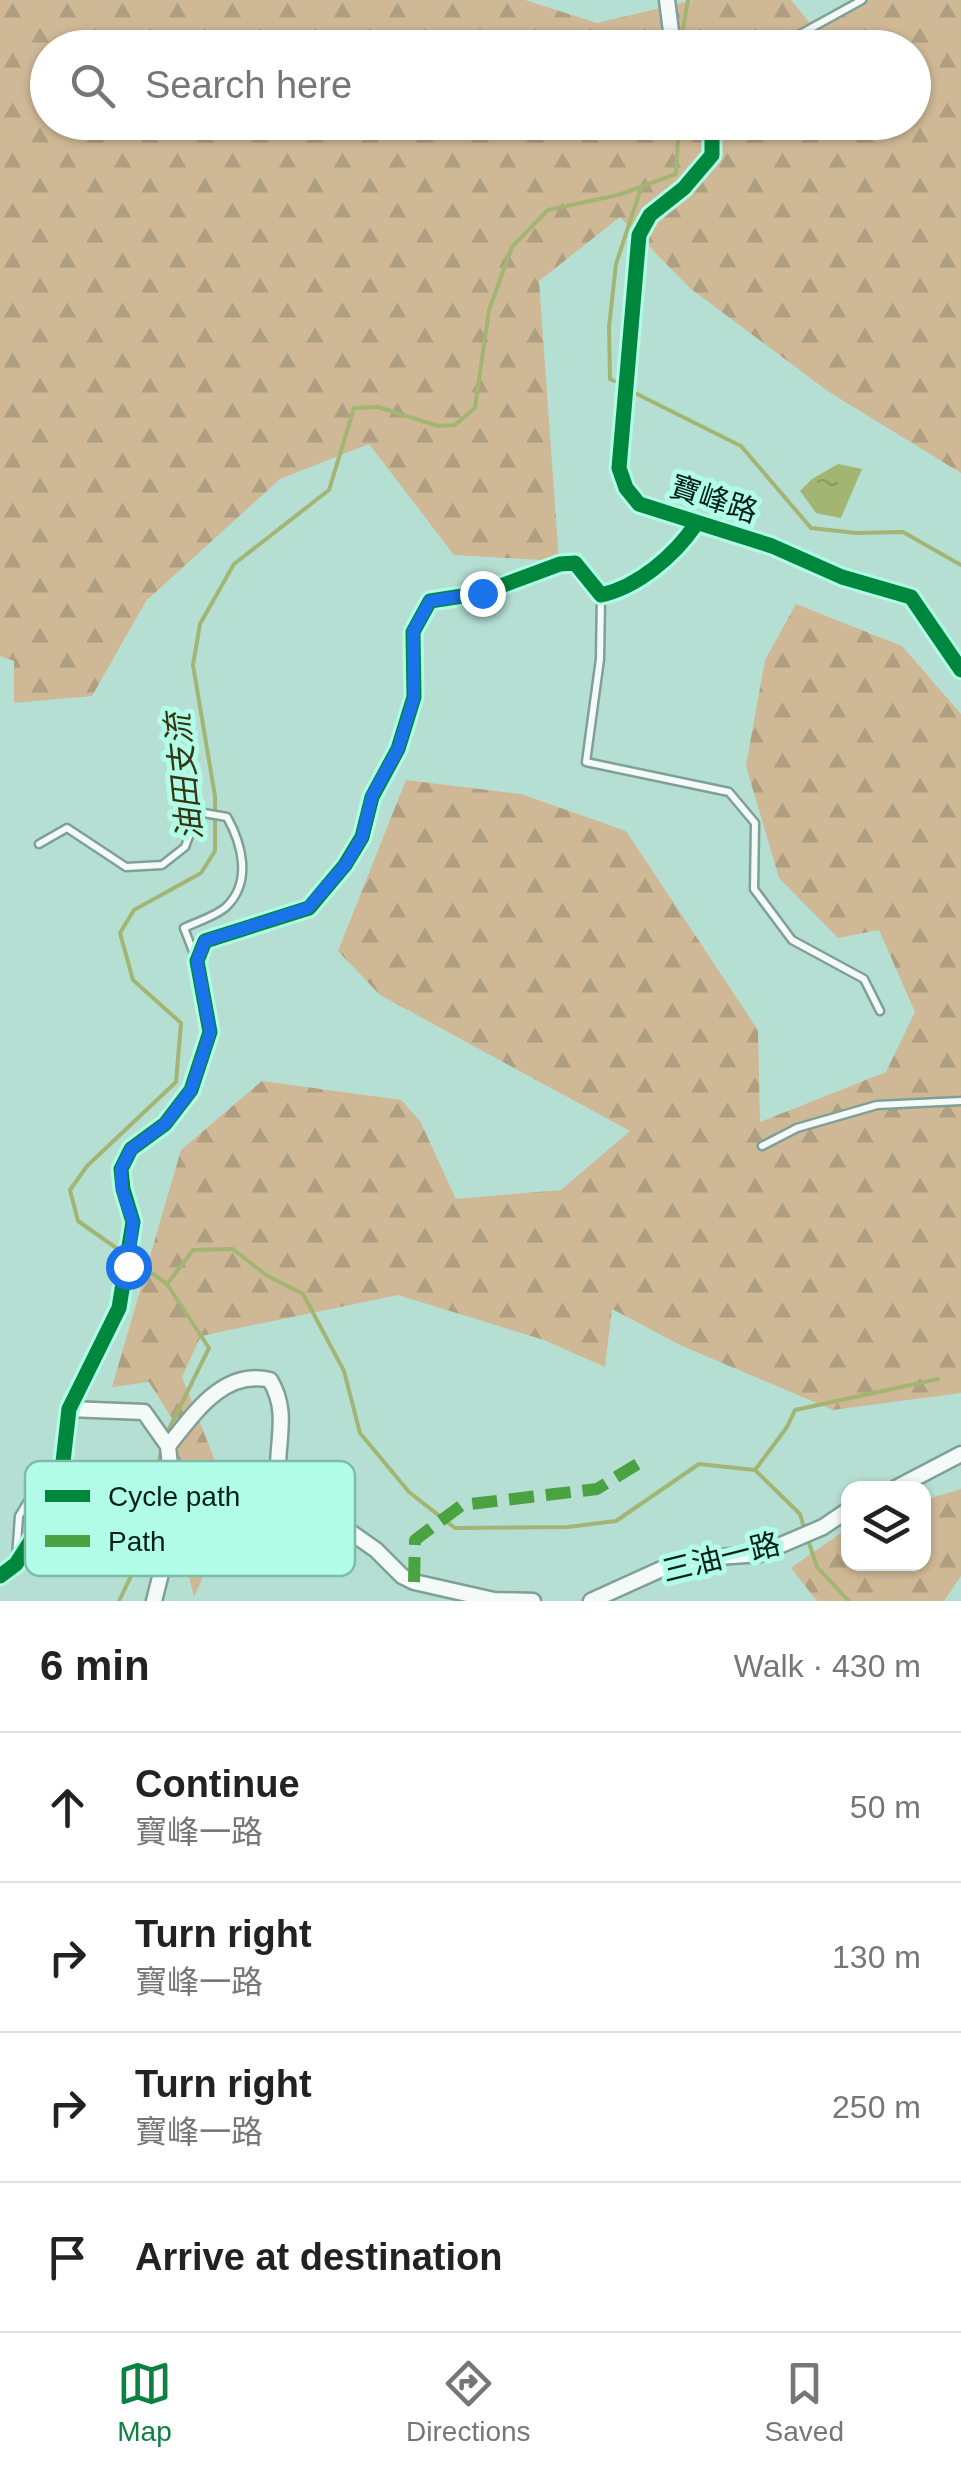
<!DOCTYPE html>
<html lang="en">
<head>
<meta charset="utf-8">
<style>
  :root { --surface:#fff; --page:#f2f2f2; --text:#222; --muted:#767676; --line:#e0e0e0; --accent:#0b8043 }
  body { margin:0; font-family:Arial,"Noto Sans TC",sans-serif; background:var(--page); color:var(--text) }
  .controls { position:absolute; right:30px; bottom:30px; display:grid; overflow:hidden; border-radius:20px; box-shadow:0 2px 8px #0004 }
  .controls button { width:90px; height:90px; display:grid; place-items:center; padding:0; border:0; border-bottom:2px solid var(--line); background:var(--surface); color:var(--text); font:50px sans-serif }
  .stop { position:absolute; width:30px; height:30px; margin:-22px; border:8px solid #1a73e8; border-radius:50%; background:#fff }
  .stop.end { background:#1a73e8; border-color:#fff; box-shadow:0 2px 10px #0008 }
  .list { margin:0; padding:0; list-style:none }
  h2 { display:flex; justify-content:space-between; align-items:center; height:130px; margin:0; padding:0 40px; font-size:42px }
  h2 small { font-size:32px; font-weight:400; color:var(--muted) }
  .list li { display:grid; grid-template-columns:65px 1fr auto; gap:30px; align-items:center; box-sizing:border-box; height:150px; padding:0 40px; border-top:2px solid var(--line) }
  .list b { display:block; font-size:38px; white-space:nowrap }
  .list p { margin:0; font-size:32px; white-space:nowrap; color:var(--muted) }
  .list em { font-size:32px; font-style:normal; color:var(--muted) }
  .icon { flex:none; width:55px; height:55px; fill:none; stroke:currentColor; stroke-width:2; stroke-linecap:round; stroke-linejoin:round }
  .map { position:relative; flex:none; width:961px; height:1601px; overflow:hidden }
  .search { position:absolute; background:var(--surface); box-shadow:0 2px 8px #0004; left:30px; right:30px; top:30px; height:110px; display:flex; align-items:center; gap:25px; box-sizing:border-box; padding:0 35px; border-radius:55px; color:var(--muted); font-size:38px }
  .sheet { height:730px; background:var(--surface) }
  nav { display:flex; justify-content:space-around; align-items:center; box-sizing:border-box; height:140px; border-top:2px solid var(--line); background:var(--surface); font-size:28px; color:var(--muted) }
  nav a { display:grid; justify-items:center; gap:5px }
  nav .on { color:var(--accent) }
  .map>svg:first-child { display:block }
  .forest { fill:url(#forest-firs); fill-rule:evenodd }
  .water { fill:url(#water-ripples) }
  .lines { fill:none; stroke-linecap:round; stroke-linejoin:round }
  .stream { stroke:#a2b573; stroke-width:4 }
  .service-casing { stroke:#7fa097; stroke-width:11 }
  .minor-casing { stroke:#7fa097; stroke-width:19 }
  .service { stroke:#f4faf8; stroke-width:6 }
  .minor { stroke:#f4faf8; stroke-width:14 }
  .quiet { stroke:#4ba240; stroke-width:12; stroke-dasharray:25 12; stroke-linecap:butt }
  .cycleway-casing { stroke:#b2fde8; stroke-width:21 }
  .cycleway { stroke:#00873e; stroke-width:15 }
  .route { stroke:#1a73e8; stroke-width:12 }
  .labels { text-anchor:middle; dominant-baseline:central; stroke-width:10; stroke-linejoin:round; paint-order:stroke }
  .street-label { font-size:30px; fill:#012019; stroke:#b2fde8 }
  .water-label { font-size:32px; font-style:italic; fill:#343712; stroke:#b2fde8 }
  .key { fill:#b2fde8; stroke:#7dbbaa; stroke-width:2.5 }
  .key-label { font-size:28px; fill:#012019 }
</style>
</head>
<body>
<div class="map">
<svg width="961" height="1601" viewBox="0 0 961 1601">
  <defs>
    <pattern id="forest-firs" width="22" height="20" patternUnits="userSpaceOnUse" patternTransform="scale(2.5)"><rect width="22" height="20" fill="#cfb896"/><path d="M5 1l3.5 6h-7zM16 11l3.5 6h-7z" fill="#b09e81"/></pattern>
    <pattern id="water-ripples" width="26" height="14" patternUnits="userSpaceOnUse" patternTransform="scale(2.5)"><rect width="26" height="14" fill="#a2b573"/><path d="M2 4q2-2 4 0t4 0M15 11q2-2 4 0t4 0" fill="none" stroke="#8a9b63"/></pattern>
  </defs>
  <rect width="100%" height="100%" fill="#b6dfd3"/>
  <path class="forest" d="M0 0H525L597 23 694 0H791L809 22 860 0H961V473L829 392 691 289 620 217 539 281 559 561 454 555 369 444 280 479 146 601 92 696 14 703V661L0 656ZM48 48H914V122H48Z
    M796 604 902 646 961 714V1393L833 1410 680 1345 612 1309 605 1367 544 1340 398 1295 201 1336 182 1377 234 1509 194 1597 181 1544 176 1425 149 1382 112 1387 181 1150 262 1081 401 1100 420 1121 456 1199 561 1190 630 1131 380 995 338 951 406 780 521 794 626 831 758 1030 760 1122 886 1072 915 1012 879 930 838 938 779 878 746 766 765 660Z
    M961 1489V1576L944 1601H817L791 1568 848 1528V1564H924V1500Z"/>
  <path class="water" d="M838 464 862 469 841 518 816 513 800 491 812 479Z"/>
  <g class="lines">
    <path class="stream" d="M682 35 688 0
      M614 381 610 379 609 327 616 264 641 188
      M637 394 741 446 811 528 856 533 903 532 961 565
      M125 1254 78 1221 70 1190 87 1166 176 1082 181 1023 133 980 120 933 134 910 201 873 215 851V796L193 665 200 624 234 564 329 490 354 408 378 407 438 426 455 425 475 408 489 310 512 247 548 210 618 195 676 174 679 122
      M133 1260 167 1284 209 1348 166 1435
      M168 1283 193 1250 233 1249 266 1275 303 1294 344 1371 360 1433 409 1492 455 1528 568 1527 616 1521 699 1464 755 1470 800 1514 805 1531
      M755 1470 787 1427 795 1410 938 1379
      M808 1540 817 1567 849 1601
      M119 1601 147 1543 162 1444"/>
    <defs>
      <path id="service" d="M775 48 862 0
        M601 596 600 659 586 762 729 792 755 823 754 889 792 940 864 979 880 1011
        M39 844 67 828 126 867 162 865 185 847 198 812 227 817C242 844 252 881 227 906 217 916 196 922 184 928L196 959
        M762 1146 797 1128 877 1105 961 1101
        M16 1558 19 1516 42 1478"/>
      <path id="minor" d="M667 0 672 39 677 48
        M712 122V155L684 188 650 215 639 235 619 468 626 488 639 504 772 546 842 577 911 597 961 670
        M69 1409 144 1412 168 1446 171 1476 172 1530 154 1601
        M168 1446C194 1414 223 1369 270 1380 289 1411 277 1439 278 1473L315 1507 376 1550 402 1576 414 1582 494 1600 533 1601
        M896 1488 961 1454
        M0 1576 16 1564 59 1497 69 1409 119 1308 133 1222 123 1189 121 1169 131 1149 165 1124 191 1090 210 1032 197 961 205 941 309 908 345 865 362 837 372 797 398 749 414 697 413 632 430 601 482 593 560 564 575 563 601 595C638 587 675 555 696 524
        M591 1601 666 1567 704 1558 760 1554 823 1527 848 1510"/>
    </defs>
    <use href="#service" class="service-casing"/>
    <use href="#minor" class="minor-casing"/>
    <use href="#service" class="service"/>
    <use href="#minor" class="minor"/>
    <path class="quiet" d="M414 1582 415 1540 462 1505 597 1489 639 1463"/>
    <defs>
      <path id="cycleway" d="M712 122V155L684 188 650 215 639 235 619 468 626 488 639 504 772 546 842 577 911 597 961 670
        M0 1576 16 1564 59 1497 69 1409 119 1308 133 1222 123 1189 121 1169 131 1149 165 1124 191 1090 210 1032 197 961 205 941 309 908 345 865 362 837 372 797 398 749 414 697 413 632 430 601 482 593 560 564 575 563 601 595C638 587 675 555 696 524"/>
    </defs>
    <use href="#cycleway" class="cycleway-casing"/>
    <use href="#cycleway" class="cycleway"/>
  </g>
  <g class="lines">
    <path class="route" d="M128 1266 133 1222 122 1189 121 1169 131 1149 165 1124 191 1090 210 1032 197 961 205 941 308 908 346 864 362 837 372 796 398 749 414 697 413 632 430 601 482 593"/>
  </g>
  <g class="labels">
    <g class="street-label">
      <text transform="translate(714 499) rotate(18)">寶峰路</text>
      <text transform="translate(721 1557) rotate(-14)">三油一路</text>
    </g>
    <g class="water-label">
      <text transform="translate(184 777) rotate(-96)">油田支流</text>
    </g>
  </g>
  <rect x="25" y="1461" width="330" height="115" rx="15" class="key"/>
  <rect x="45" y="1490" width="45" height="12" fill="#00873e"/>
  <rect x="45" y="1535" width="45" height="12" fill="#4ba240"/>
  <g class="key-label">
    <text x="108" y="1506">Cycle path</text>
    <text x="108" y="1551">Path</text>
  </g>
</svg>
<div class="controls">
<button><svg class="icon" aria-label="layers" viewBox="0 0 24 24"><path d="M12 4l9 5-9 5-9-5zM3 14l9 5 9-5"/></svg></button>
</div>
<div class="stop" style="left:128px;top:1266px"></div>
<div class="stop end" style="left:482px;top:593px"></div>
<div class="search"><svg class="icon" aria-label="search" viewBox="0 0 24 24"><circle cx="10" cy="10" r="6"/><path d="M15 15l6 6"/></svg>Search here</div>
</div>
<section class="sheet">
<h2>6 min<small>Walk · 430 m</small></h2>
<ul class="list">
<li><svg class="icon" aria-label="ahead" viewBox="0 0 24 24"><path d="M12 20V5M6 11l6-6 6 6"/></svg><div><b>Continue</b><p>寶峰一路</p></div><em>50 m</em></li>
<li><svg class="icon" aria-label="right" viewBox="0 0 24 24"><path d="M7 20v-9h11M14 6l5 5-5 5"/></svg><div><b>Turn right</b><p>寶峰一路</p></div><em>130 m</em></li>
<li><svg class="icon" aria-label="right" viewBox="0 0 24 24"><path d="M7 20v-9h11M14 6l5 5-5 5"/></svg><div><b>Turn right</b><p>寶峰一路</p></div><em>250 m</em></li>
<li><svg class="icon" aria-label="arrive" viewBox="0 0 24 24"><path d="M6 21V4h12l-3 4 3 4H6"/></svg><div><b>Arrive at destination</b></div></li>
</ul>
</section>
<nav>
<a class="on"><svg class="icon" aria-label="map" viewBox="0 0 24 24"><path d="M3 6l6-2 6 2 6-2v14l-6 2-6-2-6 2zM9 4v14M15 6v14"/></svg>Map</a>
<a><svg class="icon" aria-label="directions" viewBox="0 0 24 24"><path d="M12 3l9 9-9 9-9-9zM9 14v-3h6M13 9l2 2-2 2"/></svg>Directions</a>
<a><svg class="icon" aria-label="saved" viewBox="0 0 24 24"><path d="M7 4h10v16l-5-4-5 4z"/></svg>Saved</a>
</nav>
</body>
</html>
